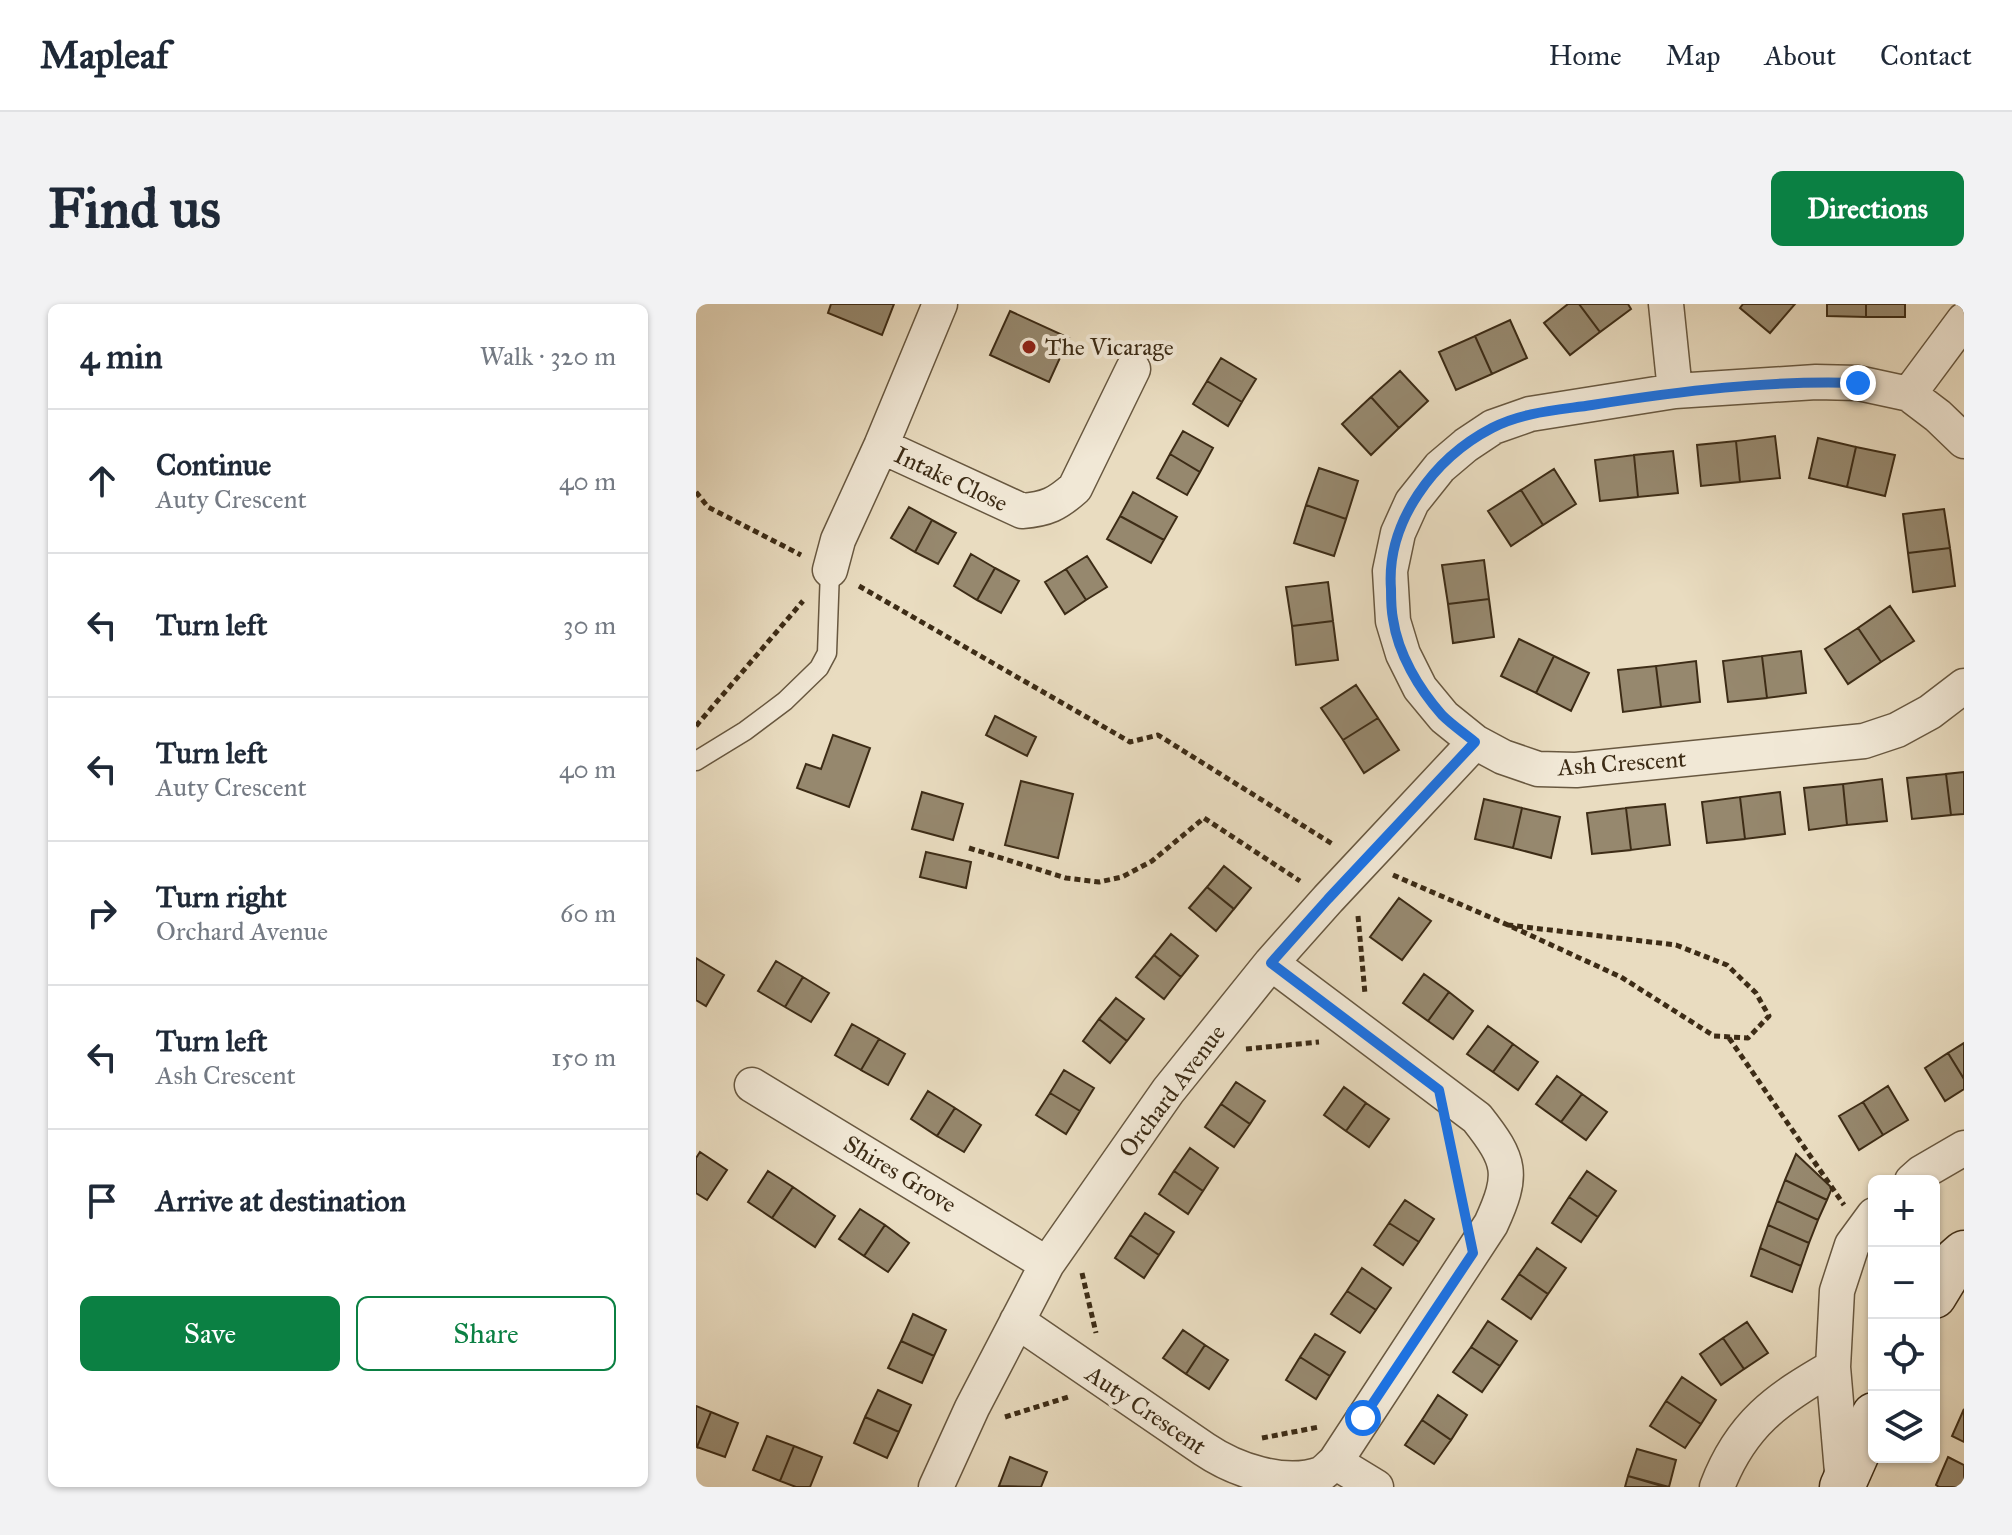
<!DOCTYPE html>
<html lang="en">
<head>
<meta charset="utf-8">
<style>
  :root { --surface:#fff; --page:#f2f2f3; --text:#1f2937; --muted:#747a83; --line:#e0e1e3; --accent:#0b8043 }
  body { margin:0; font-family:"IM FELL Great Primer",serif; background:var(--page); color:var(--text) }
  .controls { position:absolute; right:24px; bottom:24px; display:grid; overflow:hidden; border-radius:12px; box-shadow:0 2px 6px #0004 }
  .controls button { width:72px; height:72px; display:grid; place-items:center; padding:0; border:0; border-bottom:2px solid var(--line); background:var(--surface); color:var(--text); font:40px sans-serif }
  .stop { position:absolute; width:24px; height:24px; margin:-18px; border:6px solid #1a73e8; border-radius:50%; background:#fff }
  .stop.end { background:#1a73e8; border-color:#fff; box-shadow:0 2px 8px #0008 }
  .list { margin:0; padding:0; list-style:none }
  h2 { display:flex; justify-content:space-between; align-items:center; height:104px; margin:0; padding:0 32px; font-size:34px }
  h2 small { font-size:26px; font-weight:400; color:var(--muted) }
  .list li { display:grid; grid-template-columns:52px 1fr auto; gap:24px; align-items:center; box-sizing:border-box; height:144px; padding:0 32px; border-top:2px solid var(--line) }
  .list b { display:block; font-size:30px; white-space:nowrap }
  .list p { margin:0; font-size:26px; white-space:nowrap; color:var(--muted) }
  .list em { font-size:26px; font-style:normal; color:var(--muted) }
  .actions { display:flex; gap:16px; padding:24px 32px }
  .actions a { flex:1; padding:18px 0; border:2px solid var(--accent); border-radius:12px; text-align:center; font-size:28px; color:var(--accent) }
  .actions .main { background:var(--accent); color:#fff }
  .icon { flex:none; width:44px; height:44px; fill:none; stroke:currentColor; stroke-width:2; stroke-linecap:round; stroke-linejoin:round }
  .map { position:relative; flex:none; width:1268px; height:1183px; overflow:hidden; border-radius:12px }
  header { display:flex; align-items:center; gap:48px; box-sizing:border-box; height:112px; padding:0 40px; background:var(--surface); border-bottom:2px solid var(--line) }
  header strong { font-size:38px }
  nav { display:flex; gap:44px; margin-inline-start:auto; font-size:28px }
  .intro { display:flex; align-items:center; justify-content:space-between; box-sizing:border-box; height:192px; padding:0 48px }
  h1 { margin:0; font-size:56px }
  .button { padding:20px 36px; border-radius:12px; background:var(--accent); color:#fff; font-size:28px; font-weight:700 }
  main { display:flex; gap:48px; padding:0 48px }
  aside { flex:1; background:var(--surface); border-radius:12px; box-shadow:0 2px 6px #0004 }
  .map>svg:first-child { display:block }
  .building { fill:#96886e; stroke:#3d2c16; stroke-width:2 }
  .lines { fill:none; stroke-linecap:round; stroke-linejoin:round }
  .lane-casing { stroke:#685840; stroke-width:21 }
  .street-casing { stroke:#685840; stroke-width:37 }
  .secondary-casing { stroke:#3d2c16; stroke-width:47 }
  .path { stroke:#3d2c16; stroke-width:5; stroke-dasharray:6 4; stroke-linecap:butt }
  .lane { stroke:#f1e8d6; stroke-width:18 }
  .street { stroke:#f1e8d6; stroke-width:34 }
  .secondary { stroke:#f1e8d6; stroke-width:44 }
  .route { stroke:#1a73e8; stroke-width:10 }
  .poi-dot { fill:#8f2418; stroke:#f1e8d6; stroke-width:3 }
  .labels { text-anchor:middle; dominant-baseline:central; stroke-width:8; stroke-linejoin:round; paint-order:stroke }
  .poi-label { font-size:24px; fill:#3d2c16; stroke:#f1e8d6; text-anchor:start }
  .street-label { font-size:24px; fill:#3d2c16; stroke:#f1e8d6 }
</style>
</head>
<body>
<header>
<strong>Mapleaf</strong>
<nav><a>Home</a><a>Map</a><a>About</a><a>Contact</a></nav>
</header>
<div class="intro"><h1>Find us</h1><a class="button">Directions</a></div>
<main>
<aside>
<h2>4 min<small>Walk · 320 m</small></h2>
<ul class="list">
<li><svg class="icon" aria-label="ahead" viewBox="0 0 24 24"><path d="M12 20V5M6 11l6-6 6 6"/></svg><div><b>Continue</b><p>Auty Crescent</p></div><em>40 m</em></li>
<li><svg class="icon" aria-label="left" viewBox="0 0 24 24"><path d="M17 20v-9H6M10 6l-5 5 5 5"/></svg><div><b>Turn left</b></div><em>30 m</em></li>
<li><svg class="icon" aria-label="left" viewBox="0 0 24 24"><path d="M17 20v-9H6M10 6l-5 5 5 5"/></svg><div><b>Turn left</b><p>Auty Crescent</p></div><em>40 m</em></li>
<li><svg class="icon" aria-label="right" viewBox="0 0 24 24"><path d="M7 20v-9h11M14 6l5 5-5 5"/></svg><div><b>Turn right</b><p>Orchard Avenue</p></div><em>60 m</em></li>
<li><svg class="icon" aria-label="left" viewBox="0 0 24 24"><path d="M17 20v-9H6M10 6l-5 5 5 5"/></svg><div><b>Turn left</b><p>Ash Crescent</p></div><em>150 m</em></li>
<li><svg class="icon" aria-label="arrive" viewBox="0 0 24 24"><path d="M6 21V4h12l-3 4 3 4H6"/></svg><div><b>Arrive at destination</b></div></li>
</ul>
<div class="actions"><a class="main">Save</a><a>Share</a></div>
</aside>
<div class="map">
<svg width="1268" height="1183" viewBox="0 0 1268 1183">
  <rect width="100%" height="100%" fill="#e9dcc0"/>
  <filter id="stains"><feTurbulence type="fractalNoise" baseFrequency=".0025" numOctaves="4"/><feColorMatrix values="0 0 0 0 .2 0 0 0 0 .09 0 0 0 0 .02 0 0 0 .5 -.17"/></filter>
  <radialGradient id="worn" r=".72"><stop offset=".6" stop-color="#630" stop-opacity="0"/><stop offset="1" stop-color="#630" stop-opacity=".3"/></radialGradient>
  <path class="building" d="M135 0H198L186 31 132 9Z
    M872 0H883L904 28 874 51 848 19Z
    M883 0H932L935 5 904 28Z
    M1047 0H1099L1074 29 1044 4Z
    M1131 0H1170V13L1131 12Z
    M1170 0H1209V13H1170Z
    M314 7 373 34 353 78 294 51Z
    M814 16 831 54 796 70 779 32Z
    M779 32 796 70 760 86 743 48Z
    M525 54 560 75 546 98 511 77Z
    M704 67 732 97 703 124 675 93Z
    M511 77 546 98 532 122 497 100Z
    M675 93 703 124 675 151 646 120Z
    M487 127 517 144 504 168 474 150Z
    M1079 132 1084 174 1044 178 1040 137Z
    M1122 134 1160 143 1151 183 1113 174Z
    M1040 137 1044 178 1005 182 1001 141Z
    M1160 143 1199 151 1189 192 1151 183Z
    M977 147 982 189 942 193 938 151Z
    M474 150 504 168 491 191 461 174Z
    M938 151 942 193 904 197 899 156Z
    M623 164 662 177 650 215 610 201Z
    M858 165 880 200 847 221 825 186Z
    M825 186 847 221 815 242 792 207Z
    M437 188 481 213 468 236 424 212Z
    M610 201 650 215 638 252 598 239Z
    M213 203 236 216 219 248 195 234Z
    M1248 205 1254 244 1212 249 1207 210Z
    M424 212 468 236 455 259 411 235Z
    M236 216 260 229 242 260 219 248Z
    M1254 244 1259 282 1217 288 1212 249Z
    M275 250 299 264 281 296 258 282Z
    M391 252 411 283 390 296 370 265Z
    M788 256 793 295 752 300 746 261Z
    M299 264 323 277 305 309 281 296Z
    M370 265 390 296 369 310 349 278Z
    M632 278 637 317 596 322 590 283Z
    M793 295 798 333 757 339 752 300Z
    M1194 302 1218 337 1185 358 1162 324Z
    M637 317 642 356 600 361 596 322Z
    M1162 324 1185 358 1152 380 1129 345Z
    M823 335 858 352 840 389 805 372Z
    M1105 347 1110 389 1071 394 1066 352Z
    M858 352 893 369 875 407 840 389Z
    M1066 352 1071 394 1032 398 1027 357Z
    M1000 357 1004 398 965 403 960 362Z
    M960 362 965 403 927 408 922 366Z
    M660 381 682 414 647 436 625 404Z
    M299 412 340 433 331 452 290 431Z
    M682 414 703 446 668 469 647 436Z
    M137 431 174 444 153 503 101 484 110 460 125 465Z
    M1268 468V510L1255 511 1250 470Z
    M1250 470 1255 511 1216 515 1211 474Z
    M1186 475 1191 517 1151 521 1147 480Z
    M325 477 377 490 362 554 309 541Z
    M1147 480 1151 521 1113 526 1108 484Z
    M226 488 267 500 257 536 216 525Z
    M1084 488 1089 530 1049 535 1044 493Z
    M1044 493 1049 535 1011 539 1006 498Z
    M788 495 826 504 817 544 779 535Z
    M969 500 974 541 935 546 930 504Z
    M826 504 864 513 855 554 817 544Z
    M930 504 935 546 896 550 891 509Z
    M230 548 275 558 270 584 224 573Z
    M528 562 555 584 538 605 511 583Z
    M511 583 538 605 520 627 493 604Z
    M703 594 735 617 706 656 674 633Z
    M475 630 502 652 485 673 458 651Z
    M458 651 485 673 468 695 440 673Z
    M0 654 28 671 10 702 0 696Z
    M80 657 107 673 89 703 62 687Z
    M728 670 753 688 732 717 707 699Z
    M107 673 133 689 115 718 89 703Z
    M753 688 777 707 757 735 732 717Z
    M420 694 448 715 431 737 403 715Z
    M403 715 431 737 414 759 387 737Z
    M156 720 183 735 165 766 139 751Z
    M792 722 817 740 797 768 771 750Z
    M183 735 209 750 192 781 165 766Z
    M1268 739V775L1252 749Z
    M817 740 842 758 822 786 797 768Z
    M1252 749 1268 775V785L1249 797 1229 764Z
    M368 766 398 784 384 807 354 789Z
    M861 772 886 790 865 818 840 800Z
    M540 778 569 797 554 820 525 800Z
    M1192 782 1212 816 1187 831 1167 798Z
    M648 783 670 799 650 827 628 811Z
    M232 787 259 804 241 832 215 815Z
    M354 789 384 807 370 830 340 811Z
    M886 790 911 808 890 836 865 818Z
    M1167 798 1187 831 1163 846 1143 812Z
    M670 799 693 815 673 843 650 827Z
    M525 800 554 820 538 843 509 823Z
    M259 804 285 821 268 848 241 832Z
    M494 844 522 864 507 887 478 867Z
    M4 848 31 866 11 896 0 889V854Z
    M1100 850 1136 884 1131 896 1089 876Z
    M72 867 97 883 76 914 52 898Z
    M478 867 507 887 492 910 463 890Z
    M891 867 920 887 902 913 873 893Z
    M1089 876 1131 896 1122 916 1081 897Z
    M97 883 139 912 119 943 76 914Z
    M873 893 902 913 885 938 856 919Z
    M709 896 738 915 723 938 693 919Z
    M1081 897 1122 916 1113 939 1072 921Z
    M164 905 189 921 168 952 143 935Z
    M449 909 478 928 463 951 434 931Z
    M693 919 723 938 707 961 678 941Z
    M189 921 213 939 192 968 168 952Z
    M1072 921 1113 939 1105 962 1064 944Z
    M434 931 463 951 448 974 419 954Z
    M841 944 870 964 852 990 823 970Z
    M1064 944 1105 962 1096 988 1055 972Z
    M666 964 695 984 680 1006 651 987Z
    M823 970 852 990 835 1015 806 995Z
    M651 987 680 1006 664 1029 635 1010Z
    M217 1010 250 1026 238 1052 205 1037Z
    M792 1017 821 1037 804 1062 775 1043Z
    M1051 1018 1072 1049 1048 1065 1027 1034Z
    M487 1026 509 1041 490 1070 467 1054Z
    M619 1030 649 1048 634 1072 604 1053Z
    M1027 1034 1048 1065 1025 1081 1004 1050Z
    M205 1037 238 1052 226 1079 192 1064Z
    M509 1041 532 1056 513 1085 490 1070Z
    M775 1043 804 1062 786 1088 757 1068Z
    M604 1053 634 1072 620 1095 590 1076Z
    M986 1073 1020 1096 1005 1120 970 1097Z
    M182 1086 215 1101 203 1128 169 1113Z
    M742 1091 771 1111 755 1136 726 1116Z
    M970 1097 1005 1120 989 1144 954 1122Z
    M0 1102 15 1108 1 1143 0 1142Z
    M1268 1105V1138L1256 1132Z
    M15 1108 42 1119 29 1153 1 1143Z
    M169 1113 203 1128 191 1154 158 1139Z
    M726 1116 755 1136 738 1160 709 1141Z
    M71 1132 98 1142 84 1177 57 1166Z
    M98 1142 126 1153 114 1183H100L84 1177Z
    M941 1145 980 1156 973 1183 932 1172Z
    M314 1153 351 1168 345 1183 303 1182Z
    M1252 1153 1268 1161V1183H1243L1240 1181Z
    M932 1172 969 1183H929Z"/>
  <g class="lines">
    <defs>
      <path id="lane" d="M0 457 49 427 89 397 123 364 131 349 134 266"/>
      <path id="street" d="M970 0 979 87
        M1213 90 1268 16
        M1268 137 1242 112 1213 90 1162 79 1120 78 979 87 834 110 797 123 770 141 744 163 716 198 702 229 694 267 697 317 707 350 724 384 748 413 779 438 807 453 842 465 880 466 1168 437 1201 426 1234 408 1268 382
        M185 142 326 207C351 205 361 200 379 184L437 65
        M134 266 142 236 185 142 244 0
        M56 781 351 960
        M1216 877 1225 869 1268 844
        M321 1017 508 1145C539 1166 588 1183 625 1170 630 1167 634 1162 639 1158L795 920C818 870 815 857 781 814L575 659
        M639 1158 680 1183
        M1147 1180 1137 1063 1141 987 1156 941 1178 911
        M240 1183 276 1104 351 960 472 787 575 659 632 595 779 438
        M1021 1183C1045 1120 1081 1095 1137 1063"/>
      <path id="secondary" d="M1238 992 1260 956 1268 949
        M1146 1183 1178 1111"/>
    </defs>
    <use href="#lane" class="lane-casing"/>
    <use href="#street" class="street-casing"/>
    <use href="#secondary" class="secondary-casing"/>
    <path class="path" d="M0 188 12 203 105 251
      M163 282 434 438 462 431 638 541
      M0 422 107 297
      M273 544 370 574 403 578 426 573 456 557 508 514 604 577
      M697 571 812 621 925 673 1018 732 1052 734 1073 712 1060 689 1031 661 980 641 812 621
      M662 612 669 690
      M1033 734 1148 901
      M550 745 623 738
      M753 836 767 901
      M386 969 400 1029
      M309 1113 372 1093
      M566 1134 623 1123"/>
    <use href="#lane" class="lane"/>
    <use href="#street" class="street"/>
    <use href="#secondary" class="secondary"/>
  </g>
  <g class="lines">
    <path class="route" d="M667 1114 777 949 743 786 575 659 632 595 779 438C768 429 756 421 746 411 723 385 702 350 697 315 695 305 695 295 695 285 690 218 738 154 796 124 826 108 863 106 896 101 984 87 1073 76 1162 79"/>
  </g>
  <circle class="poi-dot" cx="333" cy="43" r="8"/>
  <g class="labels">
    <g class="poi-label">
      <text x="349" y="43">The Vicarage</text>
    </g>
    <g class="street-label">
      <text transform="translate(255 175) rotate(25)">Intake Close</text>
      <text transform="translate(926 459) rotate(-4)">Ash Crescent</text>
      <text transform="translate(476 787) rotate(-53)">Orchard Avenue</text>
      <text transform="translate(204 870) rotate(31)">Shires Grove</text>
      <text transform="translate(450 1106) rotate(34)">Auty Crescent</text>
    </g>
  </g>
  <rect width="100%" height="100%" filter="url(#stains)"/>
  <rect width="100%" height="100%" fill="url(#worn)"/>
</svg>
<div class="controls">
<button>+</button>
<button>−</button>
<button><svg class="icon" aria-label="locate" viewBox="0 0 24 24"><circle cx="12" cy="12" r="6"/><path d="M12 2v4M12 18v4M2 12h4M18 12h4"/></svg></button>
<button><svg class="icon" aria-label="layers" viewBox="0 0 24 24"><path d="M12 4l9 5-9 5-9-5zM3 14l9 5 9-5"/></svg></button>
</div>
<div class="stop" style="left:667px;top:1114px"></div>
<div class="stop end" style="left:1162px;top:79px"></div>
</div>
</main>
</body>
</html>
